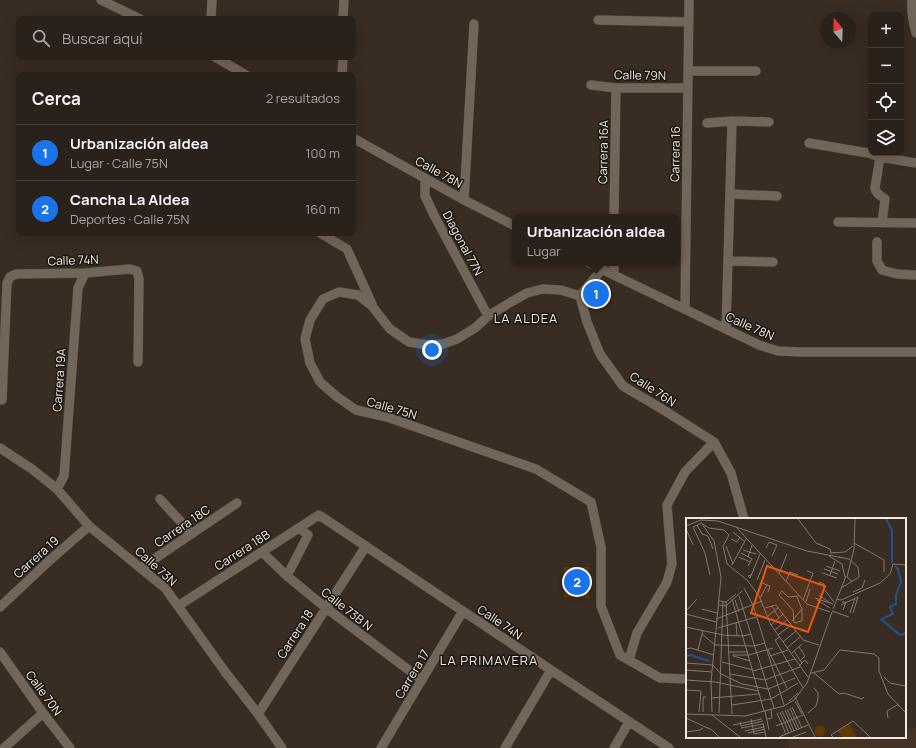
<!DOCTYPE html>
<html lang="es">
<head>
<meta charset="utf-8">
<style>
  :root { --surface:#2a211a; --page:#322923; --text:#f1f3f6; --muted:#a5a3a2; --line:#463e39; --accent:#1a73e8 }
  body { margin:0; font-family:Manrope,sans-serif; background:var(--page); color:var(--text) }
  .controls { position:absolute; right:12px; top:12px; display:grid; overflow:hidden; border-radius:8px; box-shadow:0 4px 16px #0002 }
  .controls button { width:36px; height:36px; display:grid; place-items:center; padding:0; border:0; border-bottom:1px solid var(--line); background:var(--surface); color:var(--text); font:20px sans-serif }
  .compass { position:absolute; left:820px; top:12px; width:36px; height:36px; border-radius:50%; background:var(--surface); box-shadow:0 4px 16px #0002; rotate:341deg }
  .you { position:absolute; left:432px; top:350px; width:14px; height:14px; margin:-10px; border:3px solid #fff; border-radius:50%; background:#1a73e8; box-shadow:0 0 0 6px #1a73e833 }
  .badge { display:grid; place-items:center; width:26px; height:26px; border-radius:50%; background:var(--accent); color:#fff; font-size:13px; font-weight:700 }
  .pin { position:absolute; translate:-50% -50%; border:2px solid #fff; box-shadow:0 1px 4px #0006 }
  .popup { position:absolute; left:512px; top:214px; width:168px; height:52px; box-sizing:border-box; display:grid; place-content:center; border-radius:8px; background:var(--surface); filter:drop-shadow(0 1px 3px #0005); font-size:13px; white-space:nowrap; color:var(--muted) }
  .popup b { font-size:15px; color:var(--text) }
  .popup::after { content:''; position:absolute; left:50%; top:100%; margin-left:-8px; border:8px solid transparent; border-top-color:var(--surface) }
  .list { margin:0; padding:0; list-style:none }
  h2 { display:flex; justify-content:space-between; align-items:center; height:52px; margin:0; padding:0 16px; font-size:17px }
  h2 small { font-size:13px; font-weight:400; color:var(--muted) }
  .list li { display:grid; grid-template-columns:26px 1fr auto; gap:12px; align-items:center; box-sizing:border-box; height:56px; padding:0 16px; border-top:1px solid var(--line) }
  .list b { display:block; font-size:15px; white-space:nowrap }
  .list p { margin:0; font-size:13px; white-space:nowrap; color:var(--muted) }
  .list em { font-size:13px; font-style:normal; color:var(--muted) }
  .icon { flex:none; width:22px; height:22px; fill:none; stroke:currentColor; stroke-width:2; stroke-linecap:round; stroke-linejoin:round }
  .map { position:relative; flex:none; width:916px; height:748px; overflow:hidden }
  .search { position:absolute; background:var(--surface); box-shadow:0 4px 16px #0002; left:16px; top:16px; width:340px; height:44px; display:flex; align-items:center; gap:10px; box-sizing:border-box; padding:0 14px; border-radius:8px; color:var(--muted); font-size:15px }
  .panel { position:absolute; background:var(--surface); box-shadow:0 4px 16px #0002; left:16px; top:72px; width:340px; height:164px; border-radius:8px }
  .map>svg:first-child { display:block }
  .built { fill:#443325 }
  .green { fill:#623707 }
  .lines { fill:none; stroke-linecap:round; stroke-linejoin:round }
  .street-casing { stroke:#51483f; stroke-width:10 }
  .street { stroke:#72655a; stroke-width:9 }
  .labels { text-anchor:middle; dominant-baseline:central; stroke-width:3; stroke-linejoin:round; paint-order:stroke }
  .street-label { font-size:12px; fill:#f0e9e2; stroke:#1b1612 }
  .neighbourhood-label { font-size:13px; letter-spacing:1px; fill:#f0e9e2; stroke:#1b1612 }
  .inset-river { fill:none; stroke:#1f538c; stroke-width:2 }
  .inset-road { fill:none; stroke:#82786f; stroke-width:1 }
  .view { fill:#e8590c; fill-opacity:0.15; stroke:#e8590c; stroke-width:2 }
  .inset-edge { fill:none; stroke:#f0e9e2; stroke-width:2 }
</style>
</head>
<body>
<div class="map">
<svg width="916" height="748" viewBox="0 0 916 748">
  <rect width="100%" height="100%" fill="#382c23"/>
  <path class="built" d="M916 728V748H789L787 737H905V729Z"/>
  <path class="green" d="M564 567H589V598L564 597Z"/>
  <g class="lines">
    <defs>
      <path id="street" d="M101 0 140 19
        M912 0C911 11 913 22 916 33
        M211 19 212 0
        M343 19 344 0
        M598 20 689 22
        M215 57 246 75
        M688 71H756
        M342 75 343 57
        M591 85 616 88H688
        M707 123 732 121 769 122
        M353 138 464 200 515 226
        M809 143 868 153 880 157 875 188C876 195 881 195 885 199L882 223
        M880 157 916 163
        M425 178V196L435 217 488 316
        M730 194 777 196
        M464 200 474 24
        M614 217 616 88
        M838 222 916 223
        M320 233 347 249 372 304
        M877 242V261L882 270 897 274 916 275
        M728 261 773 262
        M589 263 759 345 778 351 799 352H916
        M602 269 580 296 561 290 543 289 527 293 511 302 488 316 475 328 457 339 443 344 428 345 409 342 390 329 372 306 358 295 339 292 323 299 310 320 305 339 310 363 320 382 336 396 356 410 387 417 536 469 591 502 601 547V606L620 655 660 678 687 679
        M614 275V263
        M580 296 587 322 600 354 623 386 662 409 714 442 731 473 744 519
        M685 309 689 0
        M726 329 732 121
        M2 400 7 283 10 277 16 274 85 273 130 269 137 271 139 279 138 362
        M0 448 32 469 57 489 89 526 165 588 226 673 258 714 282 748
        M57 489 64 476 78 288 85 273
        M160 499 192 534
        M262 552 287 576 326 608 422 680
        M141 568 237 503
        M287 576 308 535 299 528
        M178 606 319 515 551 670 669 748
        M0 607 50 560 89 526
        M0 652 43 713 70 748
        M629 660 637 633 667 582 672 564 669 531 667 505 685 472 714 442
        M258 714 366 546
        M4 748 43 713
        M381 748 463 611
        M505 748 551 670
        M614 748 629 722"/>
    </defs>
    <use href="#street" class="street-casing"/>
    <use href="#street" class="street"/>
  </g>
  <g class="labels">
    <g class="street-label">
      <text transform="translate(640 75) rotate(1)">Calle 79N</text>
      <text transform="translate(603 152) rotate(-89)">Carrera 16A</text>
      <text transform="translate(675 154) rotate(-89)">Carrera 16</text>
      <text transform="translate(439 172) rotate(29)">Calle 78N</text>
      <text transform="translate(463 243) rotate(62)">Diagonal 77N</text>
      <text transform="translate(73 260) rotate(-2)">Calle 74N</text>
      <text transform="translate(750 326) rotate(24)">Calle 78N</text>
      <text transform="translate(59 380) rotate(-86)">Carrera 19A</text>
      <text transform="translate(653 389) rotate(33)">Calle 76N</text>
      <text transform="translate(392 408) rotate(16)">Calle 75N</text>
      <text transform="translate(182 526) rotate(-34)">Carrera 18C</text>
      <text transform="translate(242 550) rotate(-33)">Carrera 18B</text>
      <text transform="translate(36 557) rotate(-42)">Carrera 19</text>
      <text transform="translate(156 566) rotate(42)">Calle 73N</text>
      <text transform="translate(347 609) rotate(38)">Calle 73B N</text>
      <text transform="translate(500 622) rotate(34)">Calle 74N</text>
      <text transform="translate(295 634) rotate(-57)">Carrera 18</text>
      <text transform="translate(412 674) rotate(-59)">Carrera 17</text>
      <text transform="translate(44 693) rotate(54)">Calle 70N</text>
    </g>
    <g class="neighbourhood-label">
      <text x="526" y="318">LA ALDEA</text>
      <text x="489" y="660">LA PRIMAVERA</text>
    </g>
  </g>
  <g transform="translate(686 518)">
    <rect width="220" height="220" fill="#382c23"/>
    <path d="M163 206 171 219H156L152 213ZM128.5 213a5.5 5.5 0 1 1 11 0a5.5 5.5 0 1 1-11 0Z" fill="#623707"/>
    <path class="inset-river" d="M200 1 206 12V45M209 48 212 51 215 64 210 77V86L204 89 207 96 195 101 214 117 220 115M0 138 5 137 23 143"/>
    <path class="inset-road" d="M112 1 130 25 144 31 145 35M16 5 7 9 19 35 24 57M16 6 23 10 38 12 43 17 37 28 41 46 61 62 73 78 85 107 122 159M16 6 28 23 35 59 25 164 26 194M11 7 16 16 22 18 27 31M0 8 15 2 32 3 121 33 163 41 172 49 173 59 155 70M50 9 121 86 144 94M0 11 7 27M47 14 58 23M45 21 51 24 54 19M168 25 198 42V54M40 28 47 46M80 30 83 24 91 27 86 38M57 32 70 36M55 35 66 41 62 48M144 35 159 34 167 28M143 38 156 46 159 59M53 39 64 44M62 39 66 27M46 47 60 21M140 48 154 53M138 51 152 56M136 55 151 60M93 56 101 36M65 57 62 58 64 60 74 36M144 57 149 43M71 62 79 42M100 63 104 54 112 57M166 63 161 59 168 31 169 1M133 64 138 66V71L148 84M58 70 67 87 98 187M73 73 76 65 84 68 82 74M167 74 176 70 179 62M133 77 144 85M53 78 88 190M113 78 102 79 96 73 93 77 107 92 108 105 116 103V91M111 79 116 91M74 80 81 67M129 80 147 86M46 81 78 193M151 81 155 82 194 65 204 56 207 46 220 47M49 82 53 94M117 82 127 55 121 53M131 82 144 90M33 83 40 84 50 76M40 84 46 196M120 84 124 71M156 84H160L157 92M33 87 40 88 56 73M155 87 172 79M86 88 93 100M79 90 90 87 117 122 133 127M16 91 31 95M147 91 160 58M0 93 11 81M146 93 163 99M164 95 169 80M167 95 172 79M0 96 30 104M82 98 92 90M30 101 76 83M106 103 116 91M50 105 51 118M85 107 97 96M0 109 37 117 57 118 65 116M32 110 70 99M89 112 101 102M16 116 29 127 68 128 79 125M92 117 105 107M94 119 89 122 117 170M97 124 110 113M113 129 119 138 114 143M101 130 115 118M0 131 5 130 28 137M12 132 17 112M82 132 101 170M108 133 116 145M43 134H62M106 135 116 126M46 137H63L87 130M47 138 64 143M84 138 102 132M36 144 67 152M0 145 27 147 35 156 56 166 82 171 109 160M113 148 119 142 122 146M0 152 26 154M67 153 109 141M125 155 138 152 154 132 188 136 193 140V153L202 176 220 195M128 155 153 176 158 175 176 181 178 179M44 156 79 162 114 149M198 159 204 165 220 168M0 162 29 164 73 173M0 172 15 173 13 194M109 179 129 219M26 180 73 176M103 183 112 175M109 183 116 196M46 187 85 181 112 165M106 189 116 210M104 190 113 211M101 191 111 212M99 192 108 213M79 193 83 212M96 193 106 214M17 194V179H20M94 194 103 215M33 195 37 84M91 195 100 216M122 195 130 188 132 181V175L128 170M0 196 59 198 98 188 108 182 121 165 146 94M26 197 54 219M0 200 26 212 33 219M202 200 201 193 213 186M65 201 68 216 79 214M81 201 86 200 85 192M54 204 55 208 77 203M77 205 80 219M47 207 76 201M90 208 117 197M55 210 77 206M59 213 78 209M0 214 14 212 17 210M62 215 79 211M93 219 122 207M107 219 120 214M147 219 145 217 167 203 184 219"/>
    <path class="view" d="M81 48 139 68 122 114 65 95Z"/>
    <rect width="220" height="220" class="inset-edge"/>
  </g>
</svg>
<div class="controls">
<button>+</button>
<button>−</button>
<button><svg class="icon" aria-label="locate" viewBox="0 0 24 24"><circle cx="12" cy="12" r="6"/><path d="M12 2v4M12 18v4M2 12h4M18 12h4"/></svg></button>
<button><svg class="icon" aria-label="layers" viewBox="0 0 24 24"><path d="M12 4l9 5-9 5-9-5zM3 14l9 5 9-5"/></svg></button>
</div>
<svg class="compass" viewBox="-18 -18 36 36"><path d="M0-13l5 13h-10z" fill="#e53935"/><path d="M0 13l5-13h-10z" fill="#a5a3a2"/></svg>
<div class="you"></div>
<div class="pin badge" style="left:596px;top:294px">1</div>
<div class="popup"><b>Urbanización aldea</b>Lugar</div>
<div class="pin badge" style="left:577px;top:582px">2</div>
<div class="search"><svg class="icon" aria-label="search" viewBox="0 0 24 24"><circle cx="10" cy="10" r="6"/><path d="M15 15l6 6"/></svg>Buscar aquí</div>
<section class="panel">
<h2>Cerca<small>2 resultados</small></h2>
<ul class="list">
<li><span class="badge">1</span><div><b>Urbanización aldea</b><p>Lugar · Calle 75N</p></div><em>100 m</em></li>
<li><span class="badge">2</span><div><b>Cancha La Aldea</b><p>Deportes · Calle 75N</p></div><em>160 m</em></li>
</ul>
</section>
</div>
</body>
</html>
